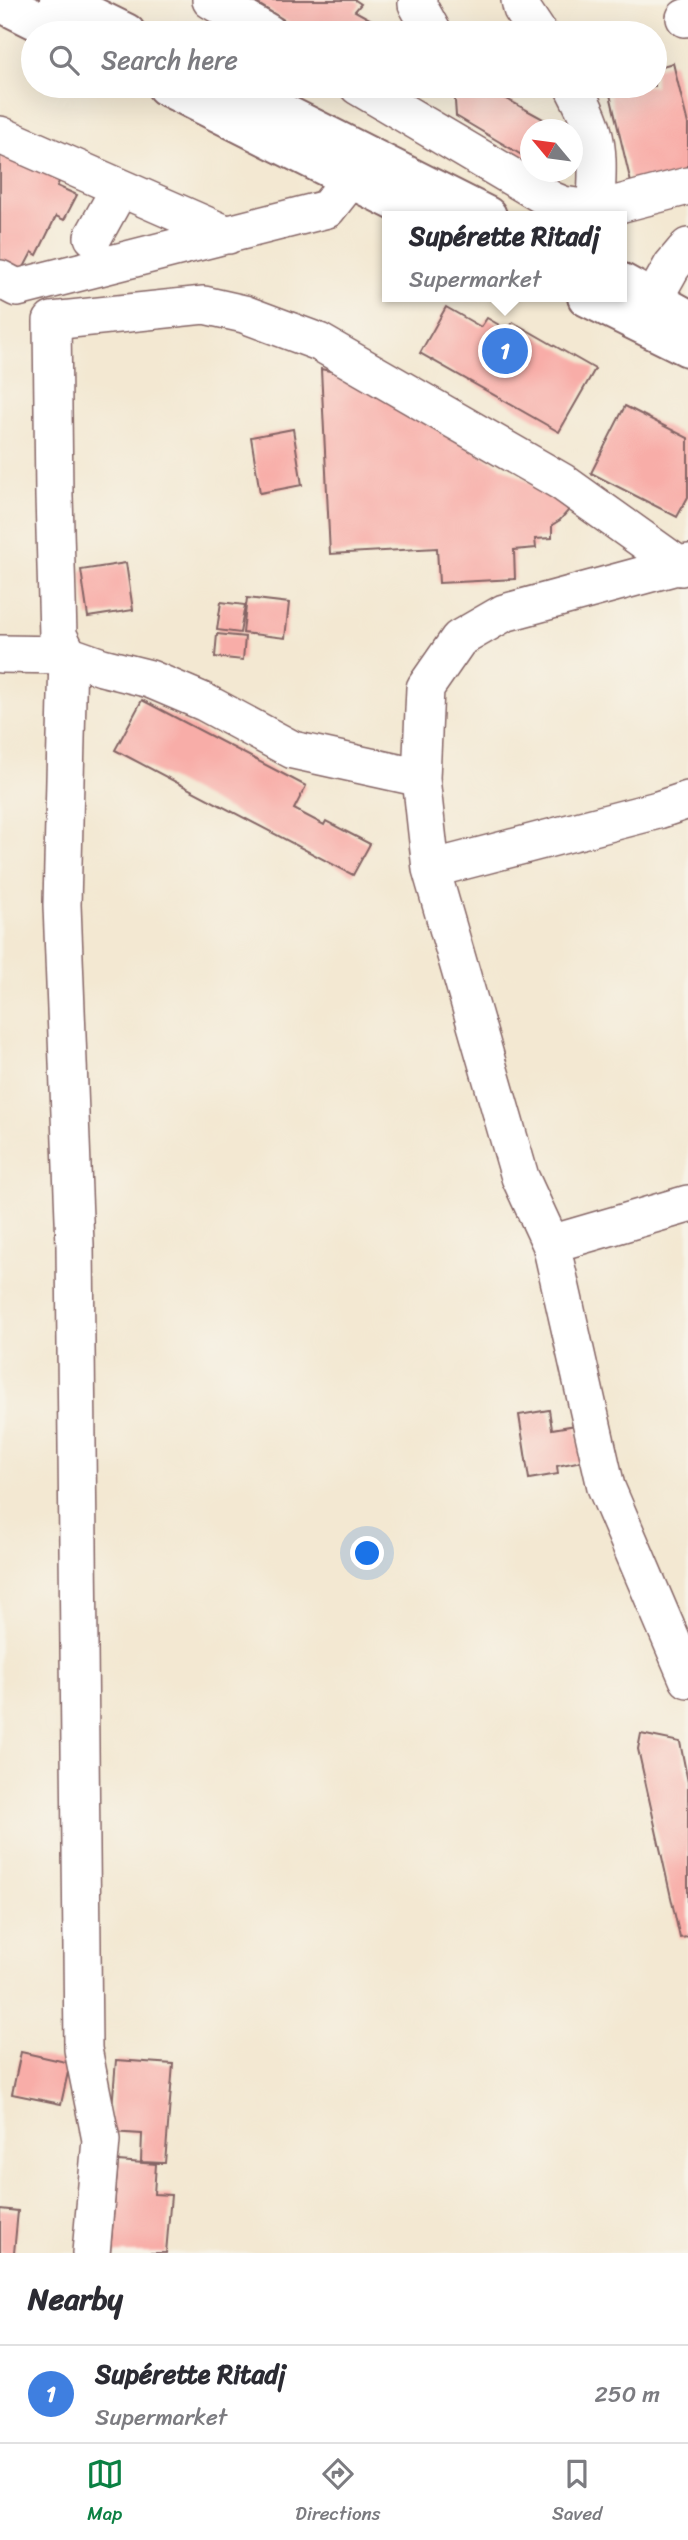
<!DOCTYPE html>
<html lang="en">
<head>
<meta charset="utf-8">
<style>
  :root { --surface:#fff; --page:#f7f7f7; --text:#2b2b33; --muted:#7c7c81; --line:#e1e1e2; --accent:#0b8043 }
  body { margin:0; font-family:Sriracha,sans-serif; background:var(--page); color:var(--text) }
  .compass { position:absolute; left:520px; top:119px; width:63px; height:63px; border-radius:50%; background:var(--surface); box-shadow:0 7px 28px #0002; rotate:299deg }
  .you { position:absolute; left:368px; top:1554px; width:24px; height:24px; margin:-18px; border:5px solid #fff; border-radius:50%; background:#1a73e8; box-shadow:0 0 0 10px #1a73e833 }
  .badge { display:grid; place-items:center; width:46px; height:46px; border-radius:50%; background:var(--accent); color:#fff; font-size:23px; font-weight:700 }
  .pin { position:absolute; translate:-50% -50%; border:4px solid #fff; box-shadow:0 2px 7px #0006 }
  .popup { position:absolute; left:382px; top:211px; width:245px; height:91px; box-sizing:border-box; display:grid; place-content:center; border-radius:0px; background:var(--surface); filter:drop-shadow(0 2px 5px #0005); font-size:23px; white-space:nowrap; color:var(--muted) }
  .popup b { font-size:26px; color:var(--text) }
  .popup::after { content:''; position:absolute; left:50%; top:100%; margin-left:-14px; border:14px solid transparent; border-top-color:var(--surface) }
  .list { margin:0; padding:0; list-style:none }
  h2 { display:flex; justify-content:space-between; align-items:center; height:91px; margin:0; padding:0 28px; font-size:30px }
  h2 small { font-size:23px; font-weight:400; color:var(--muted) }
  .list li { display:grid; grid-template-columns:46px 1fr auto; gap:21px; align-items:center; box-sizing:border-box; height:98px; padding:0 28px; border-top:2px solid var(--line) }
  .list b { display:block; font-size:26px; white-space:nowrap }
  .list p { margin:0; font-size:23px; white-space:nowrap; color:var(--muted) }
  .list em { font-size:23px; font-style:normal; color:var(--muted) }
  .icon { flex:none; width:38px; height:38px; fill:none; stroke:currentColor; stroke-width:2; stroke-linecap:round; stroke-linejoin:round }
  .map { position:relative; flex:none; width:688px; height:2253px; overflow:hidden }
  .search { position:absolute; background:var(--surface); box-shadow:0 7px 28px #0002; left:21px; right:21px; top:21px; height:77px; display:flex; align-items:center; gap:18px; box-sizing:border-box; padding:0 24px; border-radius:38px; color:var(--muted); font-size:26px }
  .sheet { height:189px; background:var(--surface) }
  nav { display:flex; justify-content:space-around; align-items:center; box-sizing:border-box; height:98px; border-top:2px solid var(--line); background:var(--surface); font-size:19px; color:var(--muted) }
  nav a { display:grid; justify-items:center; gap:4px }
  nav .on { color:var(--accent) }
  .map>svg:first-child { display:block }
  .building { fill:#f8ada8 }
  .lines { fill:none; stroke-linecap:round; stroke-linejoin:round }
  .minor-casing { stroke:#856565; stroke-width:40 }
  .major-casing { stroke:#856565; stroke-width:42 }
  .minor { stroke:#fff; stroke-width:37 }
  .major { stroke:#fff; stroke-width:38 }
</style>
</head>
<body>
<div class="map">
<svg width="688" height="2253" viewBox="0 0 688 2253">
  <rect width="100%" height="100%" fill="#f7f3e8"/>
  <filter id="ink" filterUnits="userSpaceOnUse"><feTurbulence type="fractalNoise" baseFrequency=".0143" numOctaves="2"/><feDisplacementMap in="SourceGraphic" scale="14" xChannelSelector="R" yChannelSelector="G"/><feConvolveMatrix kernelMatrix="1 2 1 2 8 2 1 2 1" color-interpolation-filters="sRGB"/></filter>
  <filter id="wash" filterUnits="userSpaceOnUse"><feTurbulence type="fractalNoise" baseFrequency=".00686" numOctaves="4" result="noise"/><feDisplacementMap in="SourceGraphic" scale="28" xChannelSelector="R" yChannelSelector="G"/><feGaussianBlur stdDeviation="1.57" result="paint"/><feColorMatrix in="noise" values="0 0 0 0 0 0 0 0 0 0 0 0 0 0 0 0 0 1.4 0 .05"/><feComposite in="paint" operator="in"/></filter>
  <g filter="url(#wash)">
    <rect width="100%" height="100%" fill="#f3e8d2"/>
    <g id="blocks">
      <path class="building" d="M252 0H355L361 4 355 11 377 23 379 33H305Z
        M673 63 688 124V173L632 187 608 86H655V68Z
        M454 86H483L554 125 555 130H530V160L456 116Z
        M0 147 61 178 57 186 77 195 64 220 56 216 37 255 32 252 21 273 0 262Z
        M446 307 481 327 487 318 508 330 513 322 595 369 559 432 420 353Z
        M321 369 343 374 566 504 568 511 560 520 552 525V538L535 539 536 548 514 550 515 579 439 583 437 548 330 554Z
        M625 406 688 438V497L677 517 591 473Z
        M293 429 302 485 260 493 251 437Z
        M126 563 133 610 88 617 81 570Z
        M247 598 289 603 285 638 243 633Z
        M221 602 245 605 240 633 217 630Z
        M217 634 245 637 243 660 215 657Z
        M142 700 306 786 294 809 324 825 326 821 370 844 353 875 115 750Z
        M549 1410 552 1429 576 1425 582 1461 557 1466 558 1474 529 1479 519 1415Z
        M641 1734 680 1742 688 1782V1937L680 1938 638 1749Z
        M21 2052 70 2063 61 2104 12 2094Z
        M116 2060 173 2064 165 2163 141 2162 142 2134 110 2132Z
        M118 2161 156 2164 154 2194 171 2195 166 2253H110Z
        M0 2209 18 2211 14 2253H0Z"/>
    </g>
  </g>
  <g filter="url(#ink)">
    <use href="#blocks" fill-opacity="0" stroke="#856565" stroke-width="2"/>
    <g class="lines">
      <defs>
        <path id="minor" d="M211 0 268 33
          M418 0 417 4 433 33
          M520 0 522 9 538 33
          M685 18 688 17
          M358 86 551 200 563 205 596 210 688 186
          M573 86C580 101 589 115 593 132 600 157 596 185 596 210
          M0 135 228 235
          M93 237 120 188
          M0 279 17 288 327 209 350 180
          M640 323 672 266 688 247
          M688 563 504 613 459 639 425 688 421 778 431 869 520 1177 551 1244 606 1487 688 1679
          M0 654 68 655 62 905 75 1245 83 2049 101 2140 91 2253
          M421 778 293 750 204 702 150 679 102 667 68 655 58 635 54 496 52 321 204 305 244 314 319 342 562 482 681 567
          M431 869 658 810 688 800
          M551 1244 688 1204"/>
        <path id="major" d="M59 0 126 33
          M0 2 62 33
          M166 86 425 216
          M229 86 487 216
          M622 283 688 319
          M587 297 688 347"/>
      </defs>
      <use href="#minor" class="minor-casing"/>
      <use href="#major" class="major-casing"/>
      <use href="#minor" class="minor"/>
      <use href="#major" class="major"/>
    </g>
  </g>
</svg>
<svg class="compass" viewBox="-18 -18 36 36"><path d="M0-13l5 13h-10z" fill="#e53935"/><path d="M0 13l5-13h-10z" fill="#7c7c81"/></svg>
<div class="you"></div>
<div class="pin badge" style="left:505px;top:351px;background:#3f7fe0">1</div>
<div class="popup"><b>Supérette Ritadj</b>Supermarket</div>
<div class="search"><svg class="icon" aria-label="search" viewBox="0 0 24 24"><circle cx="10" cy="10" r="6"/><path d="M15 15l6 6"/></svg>Search here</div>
</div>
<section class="sheet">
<h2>Nearby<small></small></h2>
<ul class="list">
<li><span class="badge" style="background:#3f7fe0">1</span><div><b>Supérette Ritadj</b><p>Supermarket</p></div><em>250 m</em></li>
</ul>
</section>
<nav>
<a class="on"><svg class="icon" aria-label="map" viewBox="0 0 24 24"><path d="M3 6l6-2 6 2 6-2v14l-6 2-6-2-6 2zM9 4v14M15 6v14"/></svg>Map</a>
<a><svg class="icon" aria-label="directions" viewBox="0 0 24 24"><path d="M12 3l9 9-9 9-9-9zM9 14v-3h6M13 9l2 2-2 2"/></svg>Directions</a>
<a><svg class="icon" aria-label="saved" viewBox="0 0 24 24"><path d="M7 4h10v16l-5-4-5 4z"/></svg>Saved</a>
</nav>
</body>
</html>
